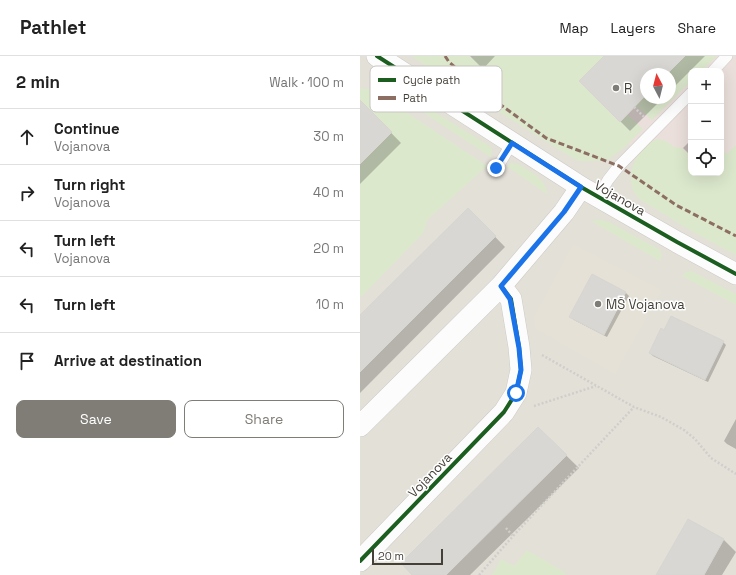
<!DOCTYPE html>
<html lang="en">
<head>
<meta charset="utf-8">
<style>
  :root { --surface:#fff; --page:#f2f2f2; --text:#222; --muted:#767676; --line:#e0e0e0; --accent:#807c76 }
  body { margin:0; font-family:"Space Grotesk",sans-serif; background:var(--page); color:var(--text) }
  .controls { position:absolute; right:12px; top:12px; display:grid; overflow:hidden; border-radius:8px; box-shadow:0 4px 16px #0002 }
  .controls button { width:36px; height:36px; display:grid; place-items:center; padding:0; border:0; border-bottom:1px solid var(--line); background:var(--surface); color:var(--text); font:20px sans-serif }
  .compass { position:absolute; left:280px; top:12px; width:36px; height:36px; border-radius:50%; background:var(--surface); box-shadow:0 4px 16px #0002; rotate:353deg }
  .scale { position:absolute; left:12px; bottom:10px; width:71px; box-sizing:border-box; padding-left:4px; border:2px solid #443f37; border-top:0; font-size:11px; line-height:14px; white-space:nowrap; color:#443f37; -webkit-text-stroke:3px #fff; paint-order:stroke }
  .stop { position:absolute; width:12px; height:12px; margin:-9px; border:3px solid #1a73e8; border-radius:50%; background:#fff }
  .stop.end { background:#1a73e8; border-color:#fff; box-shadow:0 1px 4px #0008 }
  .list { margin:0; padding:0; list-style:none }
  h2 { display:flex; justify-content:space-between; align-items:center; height:52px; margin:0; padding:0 16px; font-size:17px }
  h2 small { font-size:13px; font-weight:400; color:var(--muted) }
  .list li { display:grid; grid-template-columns:26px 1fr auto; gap:12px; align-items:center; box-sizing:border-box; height:56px; padding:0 16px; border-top:1px solid var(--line) }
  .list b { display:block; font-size:15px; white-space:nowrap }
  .list p { margin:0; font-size:13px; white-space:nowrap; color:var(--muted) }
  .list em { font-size:13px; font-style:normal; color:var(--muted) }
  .actions { display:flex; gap:8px; padding:12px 16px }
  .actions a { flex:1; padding:9px 0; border:1px solid var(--accent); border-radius:8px; text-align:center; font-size:14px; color:var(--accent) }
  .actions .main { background:var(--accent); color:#fff }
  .icon { flex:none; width:22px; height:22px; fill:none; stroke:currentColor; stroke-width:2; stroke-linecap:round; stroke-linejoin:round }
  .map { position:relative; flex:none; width:376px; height:519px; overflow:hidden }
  header { display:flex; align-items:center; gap:24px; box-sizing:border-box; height:56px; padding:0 20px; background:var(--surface); border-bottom:1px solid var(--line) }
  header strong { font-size:19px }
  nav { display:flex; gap:22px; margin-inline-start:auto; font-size:14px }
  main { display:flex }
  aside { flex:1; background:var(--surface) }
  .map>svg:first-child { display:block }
  .residential { fill:#e3e0d8; fill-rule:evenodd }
  .education { fill:#e5e1d6 }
  .medical { fill:#eadfdb; fill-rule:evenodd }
  .green { fill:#dce8cc }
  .shadow { fill:#0003 }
  .building { fill:#d9d7d3; stroke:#d7d5d0 }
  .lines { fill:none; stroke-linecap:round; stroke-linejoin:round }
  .service-casing { stroke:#cccac6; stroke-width:12 }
  .minor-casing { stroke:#cccac6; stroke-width:22 }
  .path { stroke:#d0cecb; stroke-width:2.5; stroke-dasharray:2 2; stroke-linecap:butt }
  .service { stroke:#fdfcfc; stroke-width:11 }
  .minor { stroke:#fdfcfc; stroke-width:21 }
  .quiet { stroke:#8d6e63; stroke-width:3; stroke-dasharray:6 3; stroke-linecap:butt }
  .cycleway-casing { stroke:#fff; stroke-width:6 }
  .cycleway { stroke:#1b5e20; stroke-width:4 }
  .route { stroke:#1a73e8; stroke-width:5 }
  .poi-dot { fill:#807c76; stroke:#fff; stroke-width:1.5 }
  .labels { text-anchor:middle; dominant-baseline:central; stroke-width:3; stroke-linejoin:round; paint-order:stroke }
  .poi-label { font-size:13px; fill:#443f37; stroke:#fff; text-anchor:start }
  .street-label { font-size:13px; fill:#443f37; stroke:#fff }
  .key { fill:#fff; stroke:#c7c5c3; stroke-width:1 }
  .key-label { font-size:11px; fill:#443f37 }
</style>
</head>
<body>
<header>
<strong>Pathlet</strong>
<nav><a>Map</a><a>Layers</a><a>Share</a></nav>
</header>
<main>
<aside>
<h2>2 min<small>Walk · 100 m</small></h2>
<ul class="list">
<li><svg class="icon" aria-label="ahead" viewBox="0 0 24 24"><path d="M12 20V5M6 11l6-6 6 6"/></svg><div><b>Continue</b><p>Vojanova</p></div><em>30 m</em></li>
<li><svg class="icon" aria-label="right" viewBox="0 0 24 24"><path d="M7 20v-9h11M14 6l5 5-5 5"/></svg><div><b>Turn right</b><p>Vojanova</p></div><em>40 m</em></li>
<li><svg class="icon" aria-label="left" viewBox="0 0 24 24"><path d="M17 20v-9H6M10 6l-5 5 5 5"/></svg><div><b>Turn left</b><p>Vojanova</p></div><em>20 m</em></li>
<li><svg class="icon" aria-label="left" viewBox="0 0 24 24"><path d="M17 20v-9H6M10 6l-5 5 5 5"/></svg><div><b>Turn left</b></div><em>10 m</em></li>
<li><svg class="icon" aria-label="arrive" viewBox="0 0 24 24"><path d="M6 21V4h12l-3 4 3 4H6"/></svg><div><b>Arrive at destination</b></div></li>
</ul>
<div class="actions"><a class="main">Save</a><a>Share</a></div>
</aside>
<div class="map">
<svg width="376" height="519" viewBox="0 0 376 519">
  <rect width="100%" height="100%" fill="#efeeea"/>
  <path class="residential" d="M0 0H376V519H0ZM331 15H361V117H331ZM286 18H310V42H286Z"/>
  <path class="education" d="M213 188 302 234 255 318 176 273 174 261Z"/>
  <path class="medical" d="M194 0H376V155L276 93 165 29ZM331 15H361V117H331ZM286 18H310V42H286Z"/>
  <path class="green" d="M51 0H109L112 3 115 0H244L219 25 259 66 267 58 283 73 266 90 249 103 240 105H220L213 102 196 92Z
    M325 0H357L341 15H331V25L292 64 276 50 286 39V42H310V18H307Z
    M15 19 131 91 132 96 131 101 23 30 16 24Z
    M0 32 13 34 127 110 67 164 64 176 0 242V108L32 76 4 48 0 51Z
    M297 83 306 85 314 91 322 92 331 101V117H361V94L367 98 376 89V199C349 185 322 170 296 153 289 149 280 145 276 139 269 130 270 117 274 107 277 98 288 86 297 83Z
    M150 107 158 108 177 120 184 128 188 139 147 110Z
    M240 164 249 166 300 194 302 200 300 205 231 165Z
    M331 215 376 238V249L322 220 325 216Z
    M167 494 206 517 205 519H132L141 503 154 510Z"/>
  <path class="shadow" d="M110 0H135L123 13Z
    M246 0H345L310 35V18H286V42H303L270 75 220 25Z
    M4 49 41 87 0 128V53Z
    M331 84V100L323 92Z
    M108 153 145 191 0 337V261Z
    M265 236 269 240 247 281 214 264 210 260Z
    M363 286 366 289 348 326 293 300 290 297Z
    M376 363V393L367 388 364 385Z
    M178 372 219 412 110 519H53Z
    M328 465 364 484 376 496 362 519H297Z"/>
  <path class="building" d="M244 0H325L307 18H286V39L260 66 219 25Z
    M0 44 32 76 0 108Z
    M108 152 136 180 0 316V259Z
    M232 218 266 236 244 279 209 261Z
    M311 260 364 285 345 324 289 297 301 272 304 274Z
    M178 371 207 399 86 519H52L41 507Z
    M328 463 364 483 344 519H296Z"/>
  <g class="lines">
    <defs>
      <path id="service" d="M353 15 367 0
        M137 112 152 87
        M238 141 248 124 259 110 331 37"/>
      <path id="minor" d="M17 0 221 131 317 186 376 218
        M0 370 141 230 204 156 221 131
        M0 505 144 356 156 337 161 314 159 291 151 243 141 230"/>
    </defs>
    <use href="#service" class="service-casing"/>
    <use href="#minor" class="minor-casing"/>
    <path class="path" d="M274 51 284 61
      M182 299 274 351 301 361 324 374 335 383 351 402 376 418
      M174 350 236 330
      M146 472 153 480
      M119 519 153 480 274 351"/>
    <use href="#service" class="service"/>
    <use href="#minor" class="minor"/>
    <path class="quiet" d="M85 0 89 6 126 38 186 82 259 110 316 149 376 180"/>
    <defs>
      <path id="cycleway" d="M17 0 221 131 317 186 376 218
        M0 505 144 356 156 337 161 314 159 291 151 243 141 230"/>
    </defs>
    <use href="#cycleway" class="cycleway-casing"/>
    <use href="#cycleway" class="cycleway"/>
  </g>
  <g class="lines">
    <path class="route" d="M136 112 152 87 221 131 204 156 141 230 150 243 159 292 161 314 156 337"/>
  </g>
  <g class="poi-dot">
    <circle cx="256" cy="32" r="4"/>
    <circle cx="238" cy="248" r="4"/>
  </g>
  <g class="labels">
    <g class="poi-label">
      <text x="264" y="32">R</text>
      <text x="246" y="248">MŠ Vojanova</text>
    </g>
    <g class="street-label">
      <text transform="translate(260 142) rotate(30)">Vojanova</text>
      <text transform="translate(70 419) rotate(-46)">Vojanova</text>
    </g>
  </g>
  <rect x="10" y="10" width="132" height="46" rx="6" class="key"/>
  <rect x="18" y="22" width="18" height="4" fill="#1b5e20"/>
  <rect x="18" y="40" width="18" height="4" fill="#8d6e63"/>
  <g class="key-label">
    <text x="43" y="28">Cycle path</text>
    <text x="43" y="46">Path</text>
  </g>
</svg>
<div class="controls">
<button>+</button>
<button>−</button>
<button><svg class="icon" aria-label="locate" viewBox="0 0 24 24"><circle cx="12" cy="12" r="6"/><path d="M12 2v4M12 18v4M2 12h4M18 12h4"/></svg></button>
</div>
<svg class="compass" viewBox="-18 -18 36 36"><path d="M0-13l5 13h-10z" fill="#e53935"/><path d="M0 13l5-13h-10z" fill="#767676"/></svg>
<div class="scale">20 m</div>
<div class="stop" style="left:156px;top:337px"></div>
<div class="stop end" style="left:136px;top:112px"></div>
</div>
</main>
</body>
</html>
